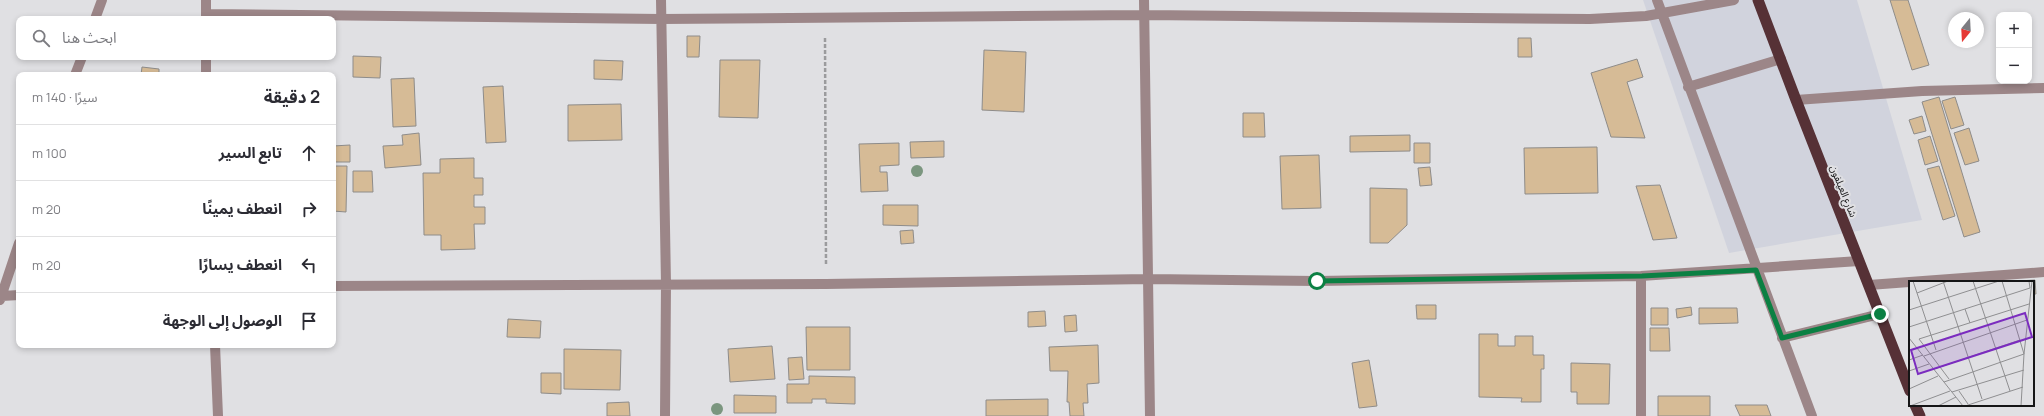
<!DOCTYPE html>
<html lang="ar">
<head>
<meta charset="utf-8">
<style>
  :root { --surface:#fff; --page:#f7f7f7; --text:#2b2b33; --muted:#7c7c81; --line:#e1e1e2 }
  body { margin:0; font-family:Manrope,"Noto Sans Arabic",sans-serif; background:var(--page); color:var(--text); direction:rtl }
  .controls { position:absolute; right:12px; top:12px; display:grid; overflow:hidden; border-radius:8px; box-shadow:0 2px 6px #0003 }
  .controls button { width:36px; height:36px; display:grid; place-items:center; padding:0; border:0; border-bottom:1px solid var(--line); background:var(--surface); color:var(--text); font:20px sans-serif }
  .compass { position:absolute; left:1948px; top:12px; width:36px; height:36px; border-radius:50%; background:var(--surface); box-shadow:0 2px 6px #0003; rotate:198deg }
  .stop { position:absolute; width:12px; height:12px; margin:-9px; border:3px solid #0b8043; border-radius:50%; background:#fff }
  .stop.end { background:#0b8043; border-color:#fff; box-shadow:0 1px 4px #0008 }
  .list { margin:0; padding:0; list-style:none }
  h2 { display:flex; justify-content:space-between; align-items:center; height:52px; margin:0; padding:0 16px; font-size:17px }
  h2 small { font-size:13px; font-weight:400; color:var(--muted) }
  .list li { display:grid; grid-template-columns:26px 1fr auto; gap:12px; align-items:center; box-sizing:border-box; height:56px; padding:0 16px; border-top:1px solid var(--line) }
  .list b { display:block; font-size:15px; white-space:nowrap }
  .list em { font-size:13px; font-style:normal; color:var(--muted) }
  .icon { flex:none; width:22px; height:22px; fill:none; stroke:currentColor; stroke-width:2; stroke-linecap:round; stroke-linejoin:round }
  .map { position:relative; flex:none; width:2044px; height:416px; overflow:hidden; direction:ltr }
  .search { position:absolute; background:var(--surface); box-shadow:0 2px 6px #0003; left:16px; top:16px; width:320px; height:44px; display:flex; align-items:center; gap:10px; box-sizing:border-box; padding:0 14px; border-radius:8px; color:var(--muted); font-size:15px }
  .panel { position:absolute; background:var(--surface); box-shadow:0 2px 6px #0003; left:16px; top:72px; width:320px; height:276px; border-radius:8px; direction:rtl }
  .map>svg:first-child { display:block }
  .built { fill:#d1d3dd }
  .building { fill:#d6bb96; stroke:#8e8c8a }
  .lines { fill:none; stroke-linecap:round; stroke-linejoin:round }
  .path { stroke:#9b9b9d; stroke-width:2.5; stroke-dasharray:4 2; stroke-linecap:butt }
  .minor { stroke:#9c8688; stroke-width:10 }
  .trunk { stroke:#563136; stroke-width:11 }
  .tree { fill:#7b967f }
  .route { stroke:#0b8043; stroke-width:5 }
  .labels { text-anchor:middle; dominant-baseline:central; stroke-width:4; stroke-linejoin:round; paint-order:stroke }
  .street-label { font-size:10px; fill:#151516; stroke:#e0e0e3 }
  .inset-road { fill:none; stroke:#8f8f91; stroke-width:1 }
  .view { fill:#7b2cbf; fill-opacity:0.15; stroke:#7b2cbf; stroke-width:2 }
  .inset-edge { fill:none; stroke:#151516; stroke-width:2 }
</style>
</head>
<body>
<div class="map">
<svg width="2044" height="416" viewBox="0 0 2044 416">
  <rect width="100%" height="100%" fill="#e0e0e3"/>
  <path class="built" d="M1643 0H1857L1922 220 1729 253Z"/>
  <path class="building" d="M1890 0H1908L1929 65 1912 70Z
    M687 36H700L699 57H687Z
    M1518 38H1531L1532 57H1518Z
    M984 50 1026 52 1024 112 982 110Z
    M353 56 381 57 380 78 353 77Z
    M1637 59 1643 77 1627 82 1645 138 1611 137 1591 73Z
    M594 60 623 61 622 80 594 79Z
    M720 60H760L758 118 719 117Z
    M142 67 159 69V75H141Z
    M414 78 416 126 393 127 391 79Z
    M503 86 506 142 486 143 483 87Z
    M1939 97 1980 232 1964 237 1922 102Z
    M1955 97 1964 125 1951 129 1942 101Z
    M621 104 622 140 568 141V105Z
    M1243 113H1264L1265 137H1243Z
    M1922 116 1926 131 1914 134 1909 120Z
    M1969 128 1979 161 1965 165 1954 133Z
    M419 133 421 165 385 168 383 146 403 145 402 135Z
    M1410 135V151L1350 152V136Z
    M1930 136 1938 161 1925 165 1918 140Z
    M944 141V157L911 158 910 142Z
    M899 143V165L880 166V172H887L888 191 861 192 859 144Z
    M1414 143H1430V163H1414Z
    M350 145V162H333V146Z
    M1597 147 1598 193 1525 194 1524 148Z
    M1319 155 1321 208 1282 209 1280 156Z
    M474 158V178H483V195H474V207H485V224H474L475 249 441 250V235H424L423 173H440V159Z
    M333 166H347L346 212 333 211Z
    M1939 166 1955 216 1943 220 1927 169Z
    M1430 167 1432 185 1420 186 1418 168Z
    M353 171H372L373 192H353Z
    M1660 185 1677 238 1653 240 1636 186Z
    M1370 188 1407 189V225L1388 243H1370Z
    M883 205H918V226L883 225Z
    M913 230 914 243 901 244 900 231Z
    M2035 280 2036 294H2033V282L2018 281Z
    M1416 305H1436V319H1417Z
    M1691 307 1692 315 1677 318 1676 309Z
    M1651 308H1668V325H1651Z
    M1699 308H1737L1738 323 1699 324Z
    M1045 311 1046 326 1028 327V312Z
    M1076 315 1077 331 1065 332 1064 316Z
    M508 319 541 321 540 338 507 337Z
    M806 327H850V370H807Z
    M1650 328H1669L1670 351H1650Z
    M1479 334H1498V346H1515V336H1533V355H1544V369H1541V402H1521L1522 398 1479 397Z
    M1098 345 1099 383 1087 384 1088 403H1083L1084 416H1070L1069 402H1067L1068 371H1050L1049 347Z
    M772 346 775 379 730 382 728 349Z
    M564 349 621 350 620 390 564 389Z
    M802 357 804 379 789 380 788 358Z
    M1369 360 1377 406 1359 408 1352 363Z
    M1571 363 1610 364 1609 404H1577V392H1571Z
    M541 373H561V394L541 393Z
    M809 376 855 377V404L826 403V399H812V403H787V384H809Z
    M734 395 776 396V413H734Z
    M1658 396H1710V416H1658Z
    M1048 399V416H986V400Z
    M629 402 630 416H607V403Z
    M1735 405H1767L1771 416H1740Z"/>
  <g class="lines">
    <path class="path" d="M825 38 826 265"/>
    <path class="minor" d="M661 0 666 284 665 416
      M1144 0 1150 416
      M1657 0 1812 416
      M206 14 661 19 1144 15 1590 19 1646 16 1734 0
      M95 19 102 0
      M206 19V0
      M206 57V75
      M75 75 82 57
      M1688 87 1781 59
      M1796 100 1922 91 2044 88
      M1869 285 2044 272
      M333 286 826 284 1149 279 1317 281 1641 276 1859 261
      M2 296 19 295
      M0 300 19 243
      M1782 338 1880 314
      M215 345 218 416
      M1641 416V276"/>
    <path class="trunk" d="M1758 0 1796 100 1910 391
      M1915 405 1920 416"/>
  </g>
  <g class="tree">
    <circle cx="917" cy="171" r="6"/>
    <circle cx="717" cy="409" r="6"/>
  </g>
  <g class="lines">
    <path class="route" d="M1317 281 1642 276 1756 270 1782 338 1880 314"/>
  </g>
  <g class="labels">
    <g class="street-label">
      <text transform="translate(1844 191) rotate(68)">شارع العيلفون</text>
    </g>
  </g>
  <g transform="translate(1909 281)">
    <rect width="125" height="125" fill="#e0e0e3"/>
    <path class="inset-road" d="M4 0 27 69M34 0 73 118M64 0 101 110M93 0 115 73 112 125M8 12 39 0M56 28 61 42M0 29 90 0M0 46 121 7 120 0M0 57 54 125M115 73 123 0M15 75 118 39M0 79 14 74M25 88 111 59M0 90 20 83M40 98 10 58 120 23M35 101 115 73M0 108 29 95M50 110 59 123M43 111 115 89M1 125 41 110M29 125 47 116M56 125 114 106"/>
    <path class="view" d="M116 32 123 56 9 93 2 69Z"/>
    <rect width="125" height="125" class="inset-edge"/>
  </g>
</svg>
<div class="controls">
<button>+</button>
<button>−</button>
</div>
<svg class="compass" viewBox="-18 -18 36 36"><path d="M0-13l5 13h-10z" fill="#e53935"/><path d="M0 13l5-13h-10z" fill="#7c7c81"/></svg>
<div class="stop" style="left:1317px;top:281px"></div>
<div class="stop end" style="left:1880px;top:314px"></div>
<div class="search"><svg class="icon" aria-label="search" viewBox="0 0 24 24"><circle cx="10" cy="10" r="6"/><path d="M15 15l6 6"/></svg>ابحث هنا</div>
<section class="panel">
<h2>2 دقيقة<small>سيرًا · 140 m</small></h2>
<ul class="list">
<li><svg class="icon" aria-label="ahead" viewBox="0 0 24 24"><path d="M12 20V5M6 11l6-6 6 6"/></svg><div><b>تابع السير</b></div><em>100 m</em></li>
<li><svg class="icon" aria-label="right" viewBox="0 0 24 24"><path d="M7 20v-9h11M14 6l5 5-5 5"/></svg><div><b>انعطف يمينًا</b></div><em>20 m</em></li>
<li><svg class="icon" aria-label="left" viewBox="0 0 24 24"><path d="M17 20v-9H6M10 6l-5 5 5 5"/></svg><div><b>انعطف يسارًا</b></div><em>20 m</em></li>
<li><svg class="icon" aria-label="arrive" viewBox="0 0 24 24"><path d="M6 21V4h12l-3 4 3 4H6"/></svg><div><b>الوصول إلى الوجهة</b></div></li>
</ul>
</section>
</div>
</body>
</html>
